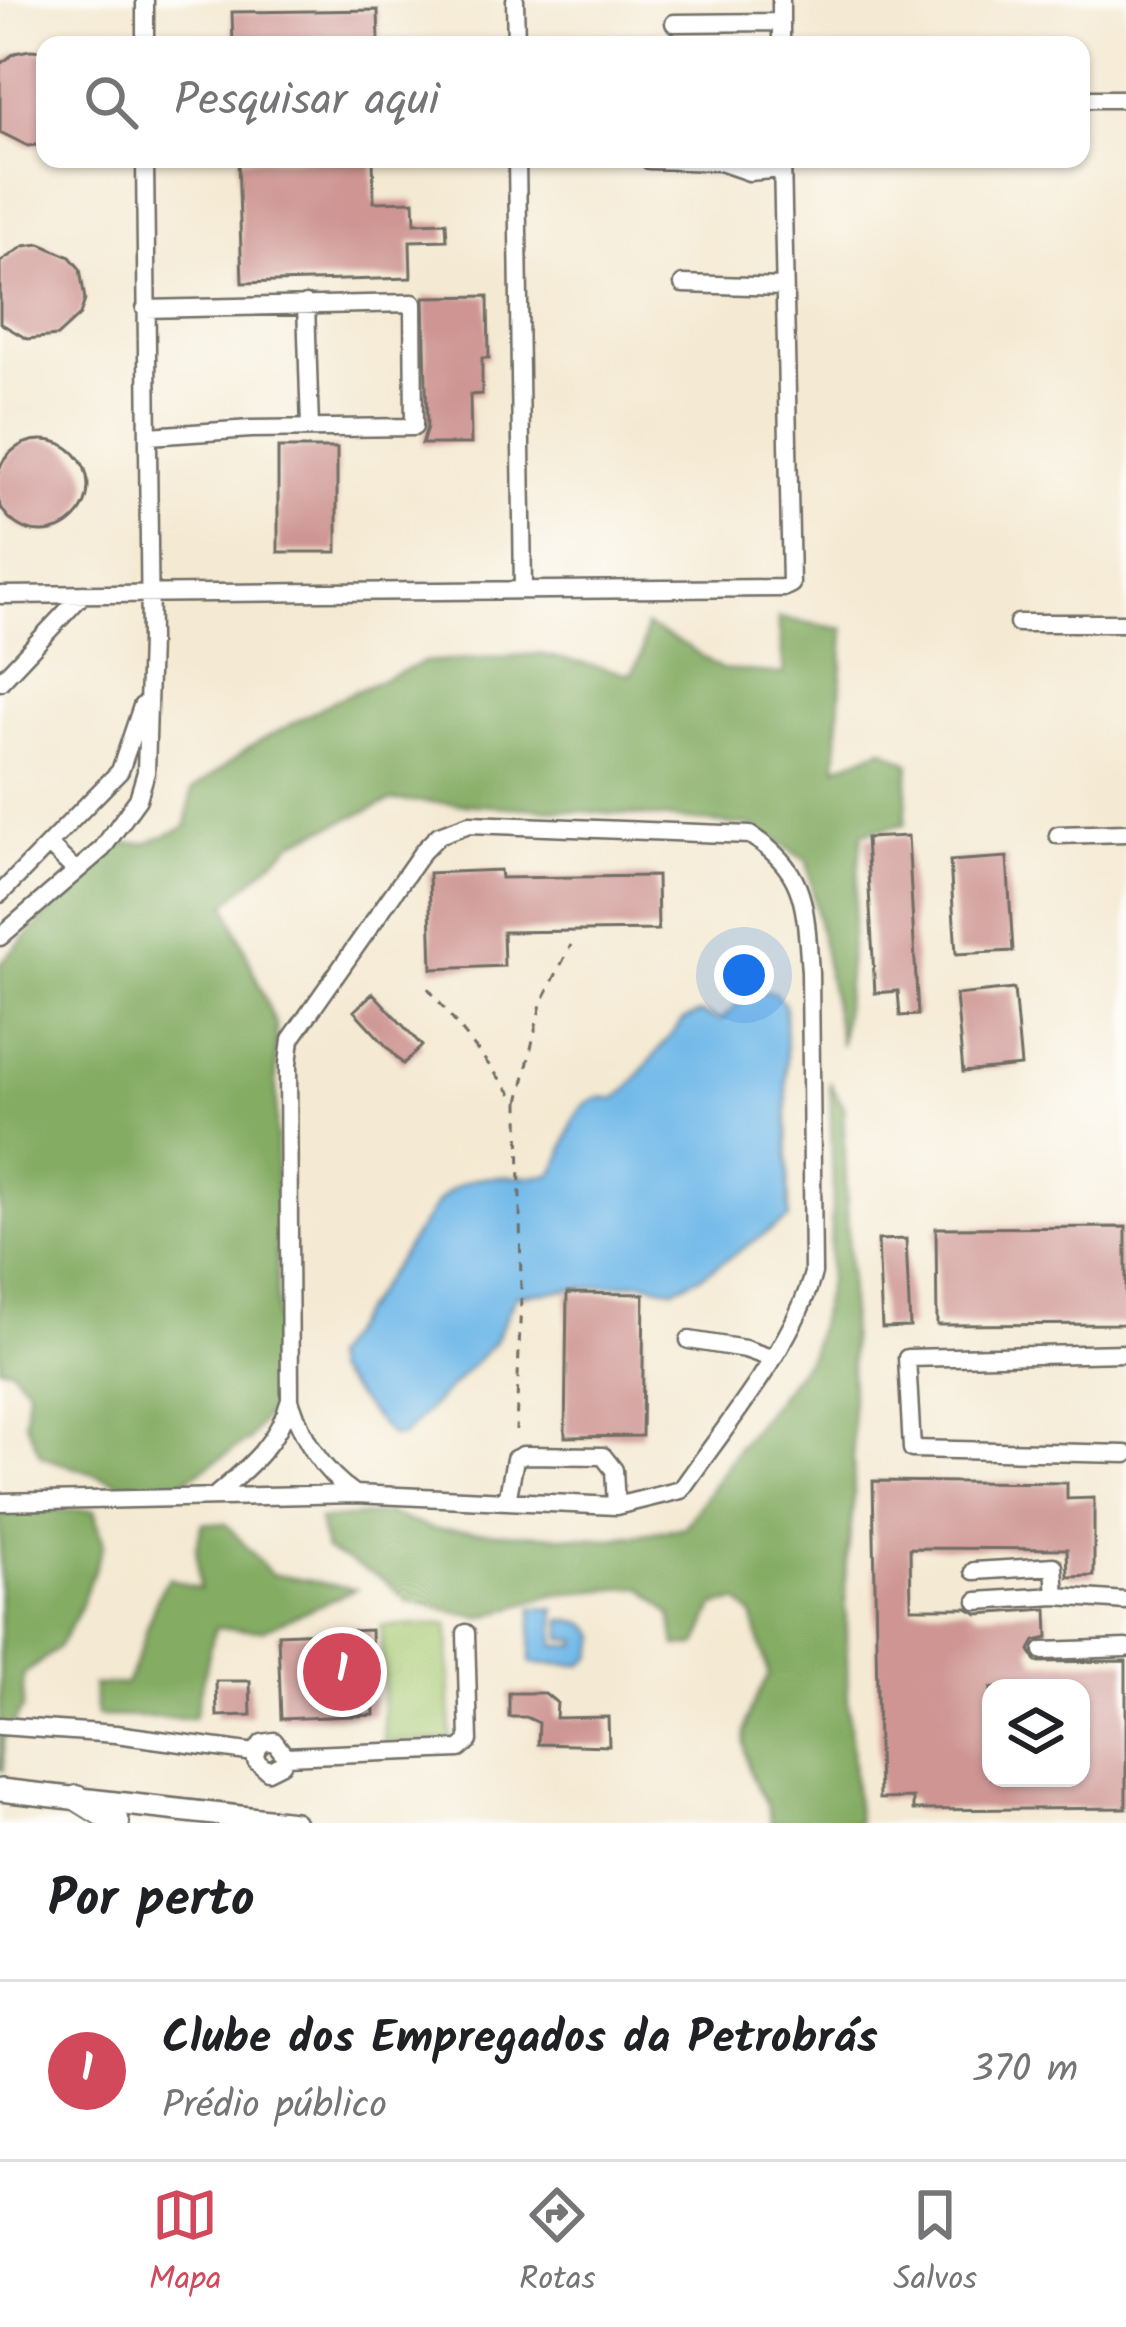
<!DOCTYPE html>
<html lang="pt">
<head>
<meta charset="utf-8">
<style>
  :root { --surface:#fff; --page:#f2f2f2; --text:#202124; --muted:#757577; --line:#e0e0e0; --accent:#d1495b }
  body { margin:0; font-family:Kalam,sans-serif; background:var(--page); color:var(--text) }
  .controls { position:absolute; right:36px; bottom:36px; display:grid; overflow:hidden; border-radius:24px; box-shadow:0 3px 9px #0004 }
  .controls button { width:108px; height:108px; display:grid; place-items:center; padding:0; border:0; border-bottom:3px solid var(--line); background:var(--surface); color:var(--text); font:60px sans-serif }
  .you { position:absolute; left:744px; top:975px; width:42px; height:42px; margin:-30px; border:9px solid #fff; border-radius:50%; background:#1a73e8; box-shadow:0 0 0 18px #1a73e833 }
  .badge { display:grid; place-items:center; width:78px; height:78px; border-radius:50%; background:var(--accent); color:#fff; font-size:39px; font-weight:700 }
  .pin { position:absolute; translate:-50% -50%; border:6px solid #fff; box-shadow:0 3px 12px #0006 }
  .list { margin:0; padding:0; list-style:none }
  h2 { display:flex; justify-content:space-between; align-items:center; height:156px; margin:0; padding:0 48px; font-size:51px }
  h2 small { font-size:39px; font-weight:400; color:var(--muted) }
  .list li { display:grid; grid-template-columns:78px 1fr auto; gap:36px; align-items:center; box-sizing:border-box; height:180px; padding:0 48px; border-top:3px solid var(--line) }
  .list b { display:block; font-size:45px; white-space:nowrap }
  .list p { margin:0; font-size:39px; white-space:nowrap; color:var(--muted) }
  .list em { font-size:39px; font-style:normal; color:var(--muted) }
  .icon { flex:none; width:66px; height:66px; fill:none; stroke:currentColor; stroke-width:2; stroke-linecap:round; stroke-linejoin:round }
  .map { position:relative; flex:none; width:1126px; height:1823px; overflow:hidden }
  .search { position:absolute; background:var(--surface); box-shadow:0 3px 9px #0004; left:36px; right:36px; top:36px; height:132px; display:flex; align-items:center; gap:30px; box-sizing:border-box; padding:0 42px; border-radius:24px; color:var(--muted); font-size:45px }
  .sheet { height:336px; background:var(--surface) }
  nav { display:flex; justify-content:space-around; align-items:center; box-sizing:border-box; height:168px; border-top:3px solid var(--line); background:var(--surface); font-size:33px; color:var(--muted) }
  nav a { display:grid; justify-items:center; gap:6px }
  nav .on { color:var(--accent) }
  .map>svg:first-child { display:block }
  .green { fill:#a5c871; stroke:#687a4e; stroke-width:3 }
  .forest { fill:#84ac63; stroke:#586c47; stroke-width:3 }
  .water { fill:#71b9e9; stroke:#4e728a; stroke-width:3 }
  .building { fill:#ce9593; fill-rule:evenodd }
  .lines { fill:none; stroke-linecap:round; stroke-linejoin:round }
  .minor-casing { stroke:#716e65; stroke-width:21 }
  .major-casing { stroke:#716e65; stroke-width:26 }
  .highway-casing { stroke:#716e65; stroke-width:28 }
  .path { stroke:#716e65; stroke-width:3; stroke-dasharray:9 9; stroke-linecap:butt }
  .minor { stroke:#fff; stroke-width:16 }
  .major { stroke:#fff; stroke-width:21 }
  .highway { stroke:#fff; stroke-width:24 }
</style>
</head>
<body>
<div class="map">
<svg width="1126" height="1823" viewBox="0 0 1126 1823">
  <rect width="100%" height="100%" fill="#fdfcf7"/>
  <filter id="ink" filterUnits="userSpaceOnUse"><feTurbulence type="fractalNoise" baseFrequency=".00833" numOctaves="2"/><feDisplacementMap in="SourceGraphic" scale="24" xChannelSelector="R" yChannelSelector="G"/><feConvolveMatrix kernelMatrix="1 2 1 2 8 2 1 2 1" color-interpolation-filters="sRGB"/></filter>
  <filter id="wash" filterUnits="userSpaceOnUse"><feTurbulence type="fractalNoise" baseFrequency=".004" numOctaves="4" result="noise"/><feDisplacementMap in="SourceGraphic" scale="48" xChannelSelector="R" yChannelSelector="G"/><feGaussianBlur stdDeviation="2.7" result="paint"/><feColorMatrix in="noise" values="0 0 0 0 0 0 0 0 0 0 0 0 0 0 0 0 0 1.4 0 .05"/><feComposite in="paint" operator="in"/></filter>
  <g filter="url(#wash)">
    <rect width="100%" height="100%" fill="#f4e9d2"/>
    <path class="green" d="M448 1624 451 1740 384 1742 381 1626Z"/>
    <path class="forest" d="M778 618 844 629 836 767 883 749 909 763 905 824 862 833 841 1045 807 861 753 826 625 814 393 800 295 841 226 904 276 1026 277 1345 273 1405 249 1440 170 1490 117 1482 41 1456 25 1421 28 1388 10 1368 0 1367V964L115 844 148 843 186 827 192 790 253 745 337 699 424 662 539 654 631 674 641 656 646 626 687 646 721 669 784 674Z
      M830 1082 843 1107 849 1258 854 1496 845 1580 848 1702 858 1823H770C770 1799 755 1789 749 1769 737 1728 750 1709 769 1675L752 1615 738 1601 714 1606 697 1645 676 1646 671 1615 642 1587 556 1594 481 1618 406 1600 384 1580 326 1550 319 1520 385 1513 433 1529 612 1539 685 1527 739 1447 811 1354 828 1282 833 1192Z
      M94 1510 104 1544 76 1617 57 1649 23 1675V1708L3 1740 4 1770H0V1511Z
      M203 1523 226 1524 271 1574 356 1589 262 1630 215 1628 194 1718 97 1716 93 1685 125 1684C147 1650 145 1610 169 1578L200 1589 196 1546Z"/>
    <path class="water" d="M773 992 785 1005 789 1218 700 1277 673 1289 643 1282 516 1295 494 1343 402 1436H391L333 1371 330 1358 438 1202C472 1164 506 1182 551 1175 571 1153 566 1088 614 1099L626 1091 683 1020 700 1013 721 1020 750 993Z
      M532 1608 555 1609V1646H577V1640L562 1639V1620C579 1621 589 1621 598 1637L592 1658 581 1665 531 1663Z"/>
    <g id="blocks">
      <path class="building" d="M378 10 379 45H233L232 12Z
        M30 50 45 51V144L28 146 0 132V64L15 53Z
        M238 159H373L374 202 414 201 415 223 446 222 447 240 410 241 411 278 242 283Z
        M40 244 70 257 80 269 85 300 80 315 57 336 27 339 0 323V262L24 246Z
        M488 296 489 358H482V394L470 395 471 444H422L427 427 424 297Z
        M-4 486a46 46 0 1 1 92 0a46 46 0 1 1-92 0Z
        M278 448H337V552H278Z
        M908 836 918 1015 900 1016 898 991 875 993 866 838Z
        M1007 857 1013 951 956 954 950 861Z
        M500 870 501 878 657 876 658 930 503 932 504 966 432 969 429 873Z
        M1014 989 1021 1066 963 1072 956 995Z
        M373 993 422 1046 403 1064 354 1011Z
        M1126 1227V1324L937 1325 936 1228Z
        M906 1239 910 1327 882 1328 878 1240Z
        M567 1293 644 1294 642 1436 565 1437Z
        M873 1481 1067 1483V1499L1094 1498V1576L1068 1577 1067 1549 910 1548 911 1608H967L978 1614 1047 1609 1048 1638 1035 1641 1030 1650 1036 1662 1126 1661V1808L913 1810V1798L879 1799ZM991 1688H1081V1778H991Z
        M371 1630 374 1715 281 1719 278 1634Z
        M216 1681H250L251 1715 217 1716Z
        M509 1693H545L557 1703 556 1718 608 1717 609 1746 538 1744 539 1723 526 1717H509Z"/>
    </g>
  </g>
  <g filter="url(#ink)">
    <use href="#blocks" fill-opacity="0" stroke="#716e65" stroke-width="3"/>
    <g class="lines">
      <defs>
        <path id="minor" d="M515 0 516 45
          M781 0V45
          M674 23 781 22
          M145 45V0
          M1081 99H1126
          M517 159 523 589
          M649 160 720 162 749 172 782 169
          M683 284 783 287
          M306 304 310 428
          M145 309 413 303 414 427 251 429 149 436
          M0 595 783 588 791 584 782 159
          M1018 623H1126
          M0 682 83 594
          M1058 835 1126 833
          M50 846 76 871
          M0 894 120 771 142 706
          M0 937 102 849 138 799 146 772 150 640 145 159
          M689 1340 745 1349 771 1358
          M1126 1353 907 1358 912 1449 1126 1454
          M290 1400C303 1439 321 1471 355 1494
          M507 1501 515 1459 523 1455 603 1456 614 1470 616 1506
          M0 1502 355 1494 616 1506 681 1490C723 1429 795 1343 813 1273L810 972C805 909 808 871 750 835L469 824 439 835 423 851 291 1039 288 1064 290 1400C278 1443 249 1467 216 1495
          M974 1571 1054 1566 1056 1596 977 1601
          M1056 1596 1126 1601
          M1043 1651 1126 1648
          M0 1726 116 1734 255 1753
          M255 1753 256 1761 268 1771 282 1764 285 1756
          M255 1753 262 1743 274 1741 285 1756
          M285 1756 460 1749 469 1741 466 1633"/>
        <path id="major" d="M0 1790 294 1823"/>
        <path id="highway" d="M77 1798 117 1823"/>
      </defs>
      <use href="#minor" class="minor-casing"/>
      <use href="#major" class="major-casing"/>
      <use href="#highway" class="highway-casing"/>
      <path class="path" d="M428 988 519 1103 521 1298 516 1430
        M519 1102 541 1004 571 945"/>
      <use href="#minor" class="minor"/>
      <use href="#major" class="major"/>
      <use href="#highway" class="highway"/>
    </g>
  </g>
</svg>
<div class="controls">
<button><svg class="icon" aria-label="layers" viewBox="0 0 24 24"><path d="M12 4l9 5-9 5-9-5zM3 14l9 5 9-5"/></svg></button>
</div>
<div class="you"></div>
<div class="pin badge" style="left:342px;top:1672px">1</div>
<div class="search"><svg class="icon" aria-label="search" viewBox="0 0 24 24"><circle cx="10" cy="10" r="6"/><path d="M15 15l6 6"/></svg>Pesquisar aqui</div>
</div>
<section class="sheet">
<h2>Por perto<small></small></h2>
<ul class="list">
<li><span class="badge">1</span><div><b>Clube dos Empregados da Petrobrás</b><p>Prédio público</p></div><em>370 m</em></li>
</ul>
</section>
<nav>
<a class="on"><svg class="icon" aria-label="map" viewBox="0 0 24 24"><path d="M3 6l6-2 6 2 6-2v14l-6 2-6-2-6 2zM9 4v14M15 6v14"/></svg>Mapa</a>
<a><svg class="icon" aria-label="directions" viewBox="0 0 24 24"><path d="M12 3l9 9-9 9-9-9zM9 14v-3h6M13 9l2 2-2 2"/></svg>Rotas</a>
<a><svg class="icon" aria-label="saved" viewBox="0 0 24 24"><path d="M7 4h10v16l-5-4-5 4z"/></svg>Salvos</a>
</nav>
</body>
</html>
